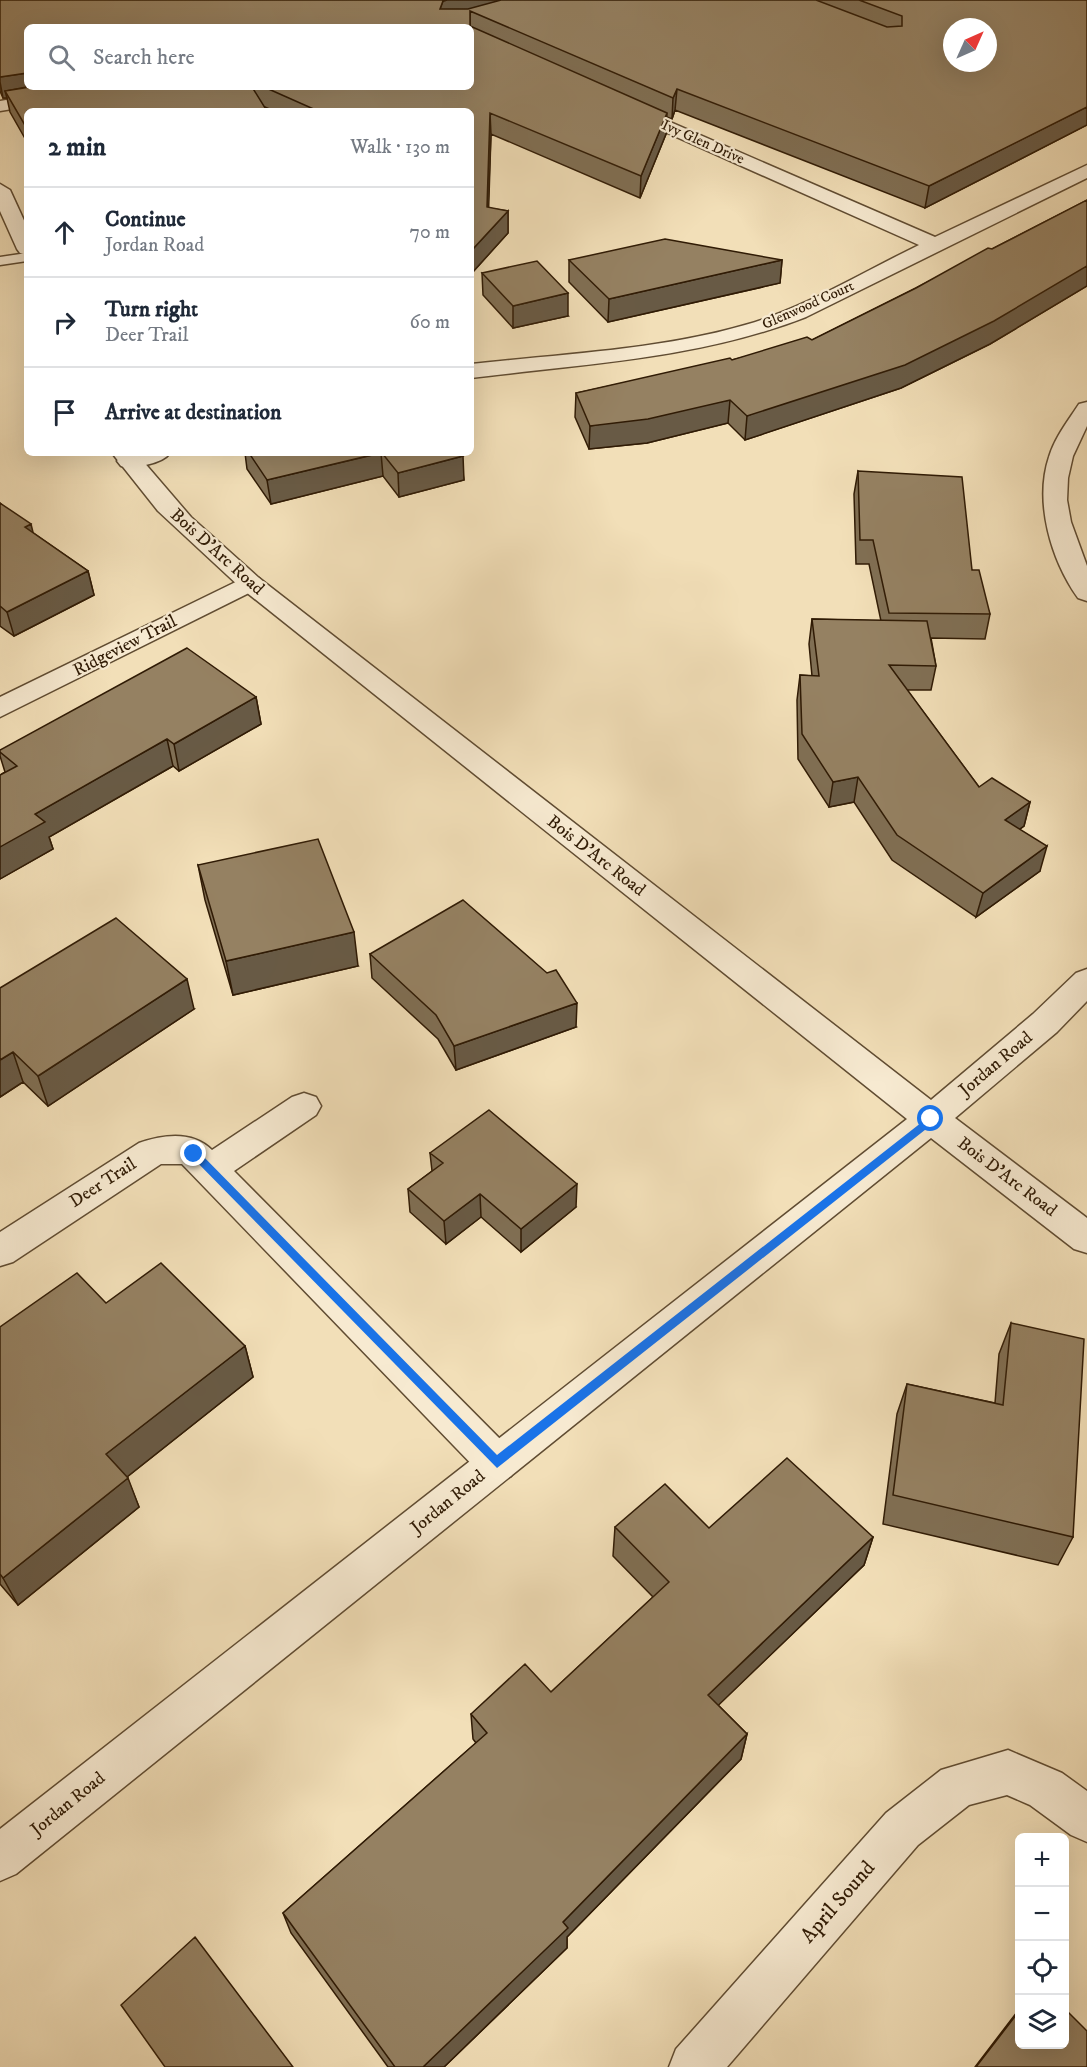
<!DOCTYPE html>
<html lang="en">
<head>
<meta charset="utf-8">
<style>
  :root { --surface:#fff; --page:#f2f2f3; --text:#1f2937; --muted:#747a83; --line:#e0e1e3 }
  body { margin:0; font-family:"IM FELL DW Pica",serif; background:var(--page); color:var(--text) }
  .controls { position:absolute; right:18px; bottom:18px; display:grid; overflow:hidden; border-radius:9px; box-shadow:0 6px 24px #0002 }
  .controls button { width:54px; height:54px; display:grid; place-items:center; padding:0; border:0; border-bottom:2px solid var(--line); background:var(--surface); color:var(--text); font:30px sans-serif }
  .compass { position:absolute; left:943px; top:18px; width:54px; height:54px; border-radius:50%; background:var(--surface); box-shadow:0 6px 24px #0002; rotate:45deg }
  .stop { position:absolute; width:18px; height:18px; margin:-14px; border:4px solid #1a73e8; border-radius:50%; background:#fff }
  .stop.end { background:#1a73e8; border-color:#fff; box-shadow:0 2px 6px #0008 }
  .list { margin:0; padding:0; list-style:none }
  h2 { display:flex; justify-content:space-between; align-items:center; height:78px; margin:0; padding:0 24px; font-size:26px }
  h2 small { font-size:20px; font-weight:400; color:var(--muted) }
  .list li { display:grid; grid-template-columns:39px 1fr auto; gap:18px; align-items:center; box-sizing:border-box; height:90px; padding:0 24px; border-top:2px solid var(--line) }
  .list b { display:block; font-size:22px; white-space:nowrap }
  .list p { margin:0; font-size:20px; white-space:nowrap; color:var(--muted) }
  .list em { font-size:20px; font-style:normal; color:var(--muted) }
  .icon { flex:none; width:33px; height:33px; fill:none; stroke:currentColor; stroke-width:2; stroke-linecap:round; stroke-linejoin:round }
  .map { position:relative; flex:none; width:1087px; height:2067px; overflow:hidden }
  .search { position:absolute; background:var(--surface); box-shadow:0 6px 24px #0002; left:24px; top:24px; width:450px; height:66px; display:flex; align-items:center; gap:15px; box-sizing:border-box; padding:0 21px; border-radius:9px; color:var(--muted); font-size:22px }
  .panel { position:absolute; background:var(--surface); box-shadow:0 6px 24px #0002; left:24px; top:108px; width:450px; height:348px; border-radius:9px }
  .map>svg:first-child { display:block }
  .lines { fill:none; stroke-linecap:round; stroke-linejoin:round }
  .service-casing { stroke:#604c32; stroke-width:3 }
  .minor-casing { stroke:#604c32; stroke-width:3 }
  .tertiary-casing { stroke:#604c32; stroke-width:3 }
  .service { fill:#f7ead1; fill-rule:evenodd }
  .minor { fill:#f7ead1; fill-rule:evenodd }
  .tertiary { fill:#f7ead1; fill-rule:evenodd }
  .wall { fill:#806f54; stroke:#301b05; stroke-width:1.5; fill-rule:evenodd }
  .shaded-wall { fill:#685a45; stroke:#301b05; stroke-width:1.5 }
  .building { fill:#958162; stroke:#301b05; stroke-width:1.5; fill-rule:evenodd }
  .route { fill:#1a73e8 }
  .labels { text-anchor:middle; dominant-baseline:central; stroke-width:4.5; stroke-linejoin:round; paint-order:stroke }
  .far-street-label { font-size:15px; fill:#301b05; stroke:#f7ead1 }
  .street-label { font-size:18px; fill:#301b05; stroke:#f7ead1 }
  .near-street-label { font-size:21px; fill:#301b05; stroke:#f7ead1 }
</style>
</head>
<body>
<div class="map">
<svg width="1087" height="2067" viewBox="0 0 1087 2067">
  <rect width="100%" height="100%" fill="#f2dfb8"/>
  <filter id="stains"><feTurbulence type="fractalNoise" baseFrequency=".00333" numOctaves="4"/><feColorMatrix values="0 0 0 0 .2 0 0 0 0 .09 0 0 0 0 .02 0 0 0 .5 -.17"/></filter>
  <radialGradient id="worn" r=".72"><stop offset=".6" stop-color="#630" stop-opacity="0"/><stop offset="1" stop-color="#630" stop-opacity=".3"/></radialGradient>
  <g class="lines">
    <defs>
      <path id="service" d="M27 253V261L0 265V257Z"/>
      <path id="minor" d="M84 87H125L116 92 0 111V101Z
        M624 102 935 237 1087 165V178L806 317C699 359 583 364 471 378V364C560 354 659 350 745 325 805 308 863 272 919 245L618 111 615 107 618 103Z
        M131 453H170C162 464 133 469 121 466L117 461 121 456Z
        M250 575 259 578 263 583 259 588 0 717V697Z
        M304 1093 316 1097 321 1106 316 1115 234 1171 511 1450 517 1463 511 1476 497 1481 483 1476 182 1164H161L13 1262 0 1266V1232L139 1143C162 1135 192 1130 212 1150L292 1097Z
        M1008 1750 1062 1773 1087 1791V1842L1071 1835 1030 1805 1007 1795 969 1805 918 1845 727 2067H669L676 2049 886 1813 941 1770Z"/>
      <path id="tertiary" d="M0 184 10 190 27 227V255L20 253 17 249 0 211Z
        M1087 402V426L1073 456 1068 478 1067 500 1071 522 1087 566V601L1078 598C1051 560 1034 502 1049 457 1055 437 1068 421 1079 404Z
        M112 453H136L191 517 259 578 931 1100 1033 1014 1076 973 1087 969V1001L1057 1032 955 1118 1087 1218V1253L1074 1249 931 1138 16 1874 0 1881V1829L907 1119 241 588 158 511Z"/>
    </defs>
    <use href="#service" class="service-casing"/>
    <use href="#minor" class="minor-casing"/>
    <use href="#tertiary" class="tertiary-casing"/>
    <use href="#service" class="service"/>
    <use href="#minor" class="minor"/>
    <use href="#tertiary" class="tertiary"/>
  </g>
  <path class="wall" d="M0 0H1087V125L925 208 675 110 672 119 667 117 666 134 640 198 491 134 488 208 508 211V233L471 274V111H274L265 107 27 111V142L10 112 7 98H3L0 91ZM27 27 471 87H27Z
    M1087 200V286L990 344 901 388 745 440 728 423 647 443 589 449 575 417 576 393 732 360 812 340 916 288Z
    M569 260H782L780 283 608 322 569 282Z
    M482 273 568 316 513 328 483 295Z
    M245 453H460L464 480 399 497 383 476 271 504 247 469Z
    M858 471 972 570 990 614 985 639 931 638 936 666 931 690H907L979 787 1030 802 1024 826 1020 829 1040 871 976 917 892 860 854 802 829 807 798 759 797 700 800 675 812 676 809 644 812 619 881 621 869 564H856L854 494Z
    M0 503 32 532 88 571 94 595 14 636 0 626Z
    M256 697 261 724 179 771 173 766 49 837 53 849 0 879V775L5 772 0 756V750Z
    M198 865 358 966 233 995 205 900Z
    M370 954 576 1027 456 1070 438 1039 372 978Z
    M0 988 194 1009 48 1106 23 1082 0 1097Z
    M430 1153 576 1207 521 1252 481 1217 446 1244 410 1212 408 1189 432 1171Z
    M106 1303 245 1346 253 1377 127 1477 139 1507 18 1605 0 1584V1327Z
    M1011 1323 1073 1537 1058 1565 883 1524 897 1414 907 1384 995 1403 999 1354Z
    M615 1527 709 1528 873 1537 864 1565 718 1705 747 1734 741 1759 567 1937V1948L444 2067H388L291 1933 283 1913 476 1743 473 1739 471 1714 551 1692 653 1597 613 1556Z
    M1020 2008V2044L1087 2067H975Z"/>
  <path class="shaded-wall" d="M447 0H519L470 11V27L440 9 443 1Z
    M27 73V87L5 91 7 98H3L0 82V77Z
    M677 89 675 110 672 119 673 98Z
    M1087 107V125L925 208 929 186Z
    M490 113 491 134 488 229 487 207Z
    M667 113 666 134 640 198 641 176Z
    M508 211V233L471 274V251Z
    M782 260 780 283 608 322 609 299Z
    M1087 266V286L990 344 901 388 745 440 747 416Z
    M568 293V316L513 328V306Z
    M730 400 728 423 647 443 589 449 590 426Z
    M381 453 383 476 271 504 267 480Z
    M463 456 464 480 399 497 398 473Z
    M31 524 37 549 25 527Z
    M88 571 94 595 14 636 7 612Z
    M256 697 261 724 179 771 174 744Z
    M167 739 173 766 49 837 53 849 0 879V847L35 814Z
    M858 777 854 802 829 807 833 782Z
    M1030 802 1024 826 999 844 1005 820Z
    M1047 846 1040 871 976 917 983 893Z
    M354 932 358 966 233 995 226 961Z
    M187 979 194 1009 48 1106 38 1076Z
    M577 1003 576 1027 456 1070 454 1046Z
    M13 1052 23 1082 0 1097V1060Z
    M577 1184 576 1207 521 1252V1229Z
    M480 1194 481 1217 446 1244 444 1221Z
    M245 1346 253 1377 118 1484 106 1454Z
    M128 1478 139 1507 18 1605 3 1578Z
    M873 1537 864 1565 703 1720 708 1695Z
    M747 1734 741 1759 567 1937V1948L444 2067H423L563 1922Z"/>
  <path class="building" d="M0 0H447L443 1 440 9H468L501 0H816L887 27 902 26V16L859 0H1087V107L929 186 677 89 673 98 470 11V26L667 113 641 176 490 113 487 207 508 211 471 251V111H318L264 87H471V27H27V73L0 77ZM952 27H988V63H952Z
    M30 87H252L267 111H27V126L26 127 5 91Z
    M1087 200V266L994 321 905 365 747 416 730 400 648 419 590 426 576 393 730 358 732 360 807 337 812 340 916 288 988 248 992 249Z
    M665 239 782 260 609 299 569 260Z
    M537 261 568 293 513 306 482 273Z
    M249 453H380L267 480Z
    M382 453H460L463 456 398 473Z
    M858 471 962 477 972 570H979L990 614 889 613 873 540H860Z
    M0 503 31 524 25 527 88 571 7 612 0 606Z
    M812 619 927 621 936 666 889 665 979 787 992 778 1030 802 1005 820 1047 846 983 893 897 835 858 777 833 782 802 734 800 675 819 676Z
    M187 648 256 697 174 744 167 739 35 814 45 822 0 847V775L17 766 0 752V750Z
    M318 839 354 932 226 961 198 865Z
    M463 900 547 973 556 970 577 1003 454 1046 436 1015 370 954Z
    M116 918 187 979 38 1076 13 1052 0 1060V988Z
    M489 1110 577 1184 521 1229 480 1194 444 1221 408 1189 443 1163 430 1153Z
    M161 1263 245 1346 106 1454 128 1478 3 1578 0 1574V1327L77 1273 106 1303Z
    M1011 1323 1084 1339 1073 1537 893 1495 907 1384 1003 1405Z
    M787 1458 873 1537 708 1695 747 1734 563 1922 568 1928 423 2067H395L283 1913 487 1733 471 1714 525 1664 551 1692 669 1582 615 1527 665 1484 709 1528Z
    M195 1937 293 2067H165L121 2005Z
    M1065 2009 1087 2031V2067H976L1020 2010V2044H1065Z"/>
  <path class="route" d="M931 1115 936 1119 935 1122 497 1468 189 1154 190 1151H198L497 1455Z"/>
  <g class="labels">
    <g class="far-street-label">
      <text transform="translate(703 142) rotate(24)">Ivy Glen Drive</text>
      <text transform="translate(808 305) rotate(-24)">Glenwood Court</text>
    </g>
    <g class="street-label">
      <text transform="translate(217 552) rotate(42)">Bois D'Arc Road</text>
      <text transform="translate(125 646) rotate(-27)">Ridgeview Trail</text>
      <text transform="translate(596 856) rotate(38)">Bois D'Arc Road</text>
      <text transform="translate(996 1064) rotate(-40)">Jordan Road</text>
      <text transform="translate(1007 1177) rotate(37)">Bois D'Arc Road</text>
      <text transform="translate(103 1183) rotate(-33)">Deer Trail</text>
      <text transform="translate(448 1502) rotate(-39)">Jordan Road</text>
      <text transform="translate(68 1804) rotate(-39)">Jordan Road</text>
    </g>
    <g class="near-street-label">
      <text transform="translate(838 1902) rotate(-49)">April Sound</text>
    </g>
  </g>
  <rect width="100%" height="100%" filter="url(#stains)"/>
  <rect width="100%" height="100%" fill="url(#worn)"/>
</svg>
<div class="controls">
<button>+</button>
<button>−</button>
<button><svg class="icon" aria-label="locate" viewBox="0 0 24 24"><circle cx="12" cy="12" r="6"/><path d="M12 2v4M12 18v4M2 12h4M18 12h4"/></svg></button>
<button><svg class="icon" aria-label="layers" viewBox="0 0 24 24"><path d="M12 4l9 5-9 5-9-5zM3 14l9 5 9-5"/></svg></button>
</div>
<svg class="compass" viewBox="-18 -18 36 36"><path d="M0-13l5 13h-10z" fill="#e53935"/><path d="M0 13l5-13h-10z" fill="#747a83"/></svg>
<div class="stop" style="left:931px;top:1119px"></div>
<div class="stop end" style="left:194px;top:1154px"></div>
<div class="search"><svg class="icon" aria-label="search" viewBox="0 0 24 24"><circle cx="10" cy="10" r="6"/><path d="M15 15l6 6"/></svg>Search here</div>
<section class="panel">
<h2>2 min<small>Walk · 130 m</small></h2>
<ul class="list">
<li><svg class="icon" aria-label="ahead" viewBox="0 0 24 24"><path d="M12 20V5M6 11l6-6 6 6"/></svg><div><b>Continue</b><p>Jordan Road</p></div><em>70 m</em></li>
<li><svg class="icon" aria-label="right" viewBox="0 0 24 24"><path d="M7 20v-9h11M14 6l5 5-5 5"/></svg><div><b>Turn right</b><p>Deer Trail</p></div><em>60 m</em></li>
<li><svg class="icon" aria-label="arrive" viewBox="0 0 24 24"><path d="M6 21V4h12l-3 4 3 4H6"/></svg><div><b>Arrive at destination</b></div></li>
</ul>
</section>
</div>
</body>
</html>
